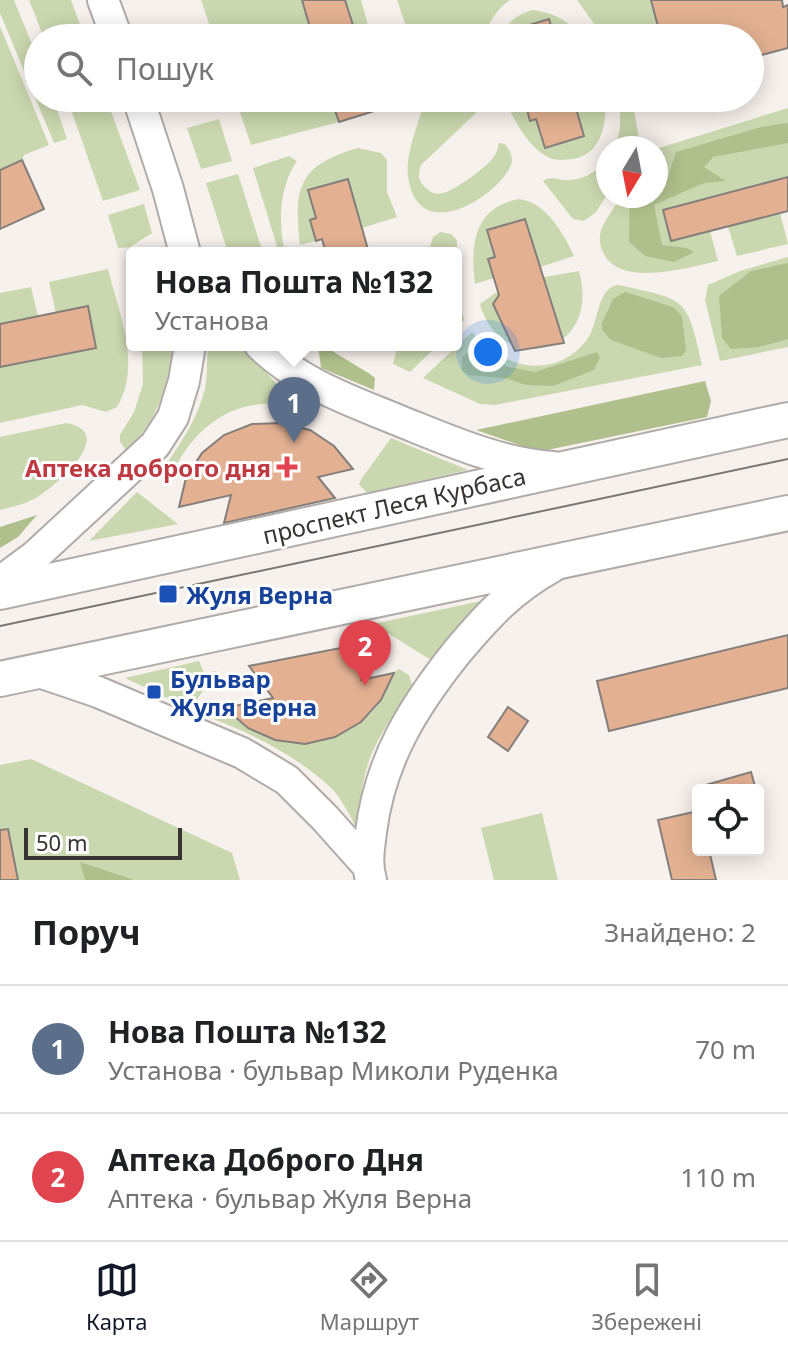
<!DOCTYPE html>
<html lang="uk">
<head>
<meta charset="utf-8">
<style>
  :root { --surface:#fff; --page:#f2f2f2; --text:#202124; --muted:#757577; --line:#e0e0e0; --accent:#111827 }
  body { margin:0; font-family:"Noto Sans",sans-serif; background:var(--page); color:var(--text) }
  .controls { position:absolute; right:24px; bottom:24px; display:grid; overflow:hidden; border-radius:8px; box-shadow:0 4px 20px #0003 }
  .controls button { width:72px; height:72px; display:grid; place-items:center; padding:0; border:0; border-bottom:2px solid var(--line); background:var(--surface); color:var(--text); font:40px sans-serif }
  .compass { position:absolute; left:596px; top:136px; width:72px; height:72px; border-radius:50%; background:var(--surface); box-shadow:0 4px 20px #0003; rotate:190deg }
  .scale { position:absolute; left:24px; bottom:20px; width:158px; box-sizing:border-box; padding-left:8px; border:4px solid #373433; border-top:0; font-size:22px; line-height:28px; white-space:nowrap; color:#373433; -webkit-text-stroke:6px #fff; paint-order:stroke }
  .you { position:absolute; left:488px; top:352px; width:28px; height:28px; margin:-20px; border:6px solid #fff; border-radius:50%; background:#1a73e8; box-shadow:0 0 0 12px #1a73e833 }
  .badge { display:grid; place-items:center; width:52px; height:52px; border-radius:50%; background:var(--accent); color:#fff; font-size:26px; font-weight:700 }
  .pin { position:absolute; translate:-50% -66px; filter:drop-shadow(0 2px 4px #0008) }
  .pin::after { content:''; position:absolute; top:42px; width:28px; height:24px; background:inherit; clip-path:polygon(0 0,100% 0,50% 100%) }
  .popup { position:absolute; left:126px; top:247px; width:336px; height:104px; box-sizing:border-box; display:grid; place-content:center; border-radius:8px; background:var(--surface); filter:drop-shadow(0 2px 6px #0005); font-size:26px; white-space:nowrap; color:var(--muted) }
  .popup b { font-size:30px; color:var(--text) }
  .popup::after { content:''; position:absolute; left:50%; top:100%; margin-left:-16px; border:16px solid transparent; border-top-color:var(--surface) }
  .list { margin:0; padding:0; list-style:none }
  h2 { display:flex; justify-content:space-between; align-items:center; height:104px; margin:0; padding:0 32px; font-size:34px }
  h2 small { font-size:26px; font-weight:400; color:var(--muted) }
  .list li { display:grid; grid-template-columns:52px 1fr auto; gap:24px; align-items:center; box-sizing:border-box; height:128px; padding:0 32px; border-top:2px solid var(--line) }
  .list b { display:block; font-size:30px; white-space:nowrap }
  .list p { margin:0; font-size:26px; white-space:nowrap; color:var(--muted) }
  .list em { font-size:26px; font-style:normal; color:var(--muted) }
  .icon { flex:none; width:44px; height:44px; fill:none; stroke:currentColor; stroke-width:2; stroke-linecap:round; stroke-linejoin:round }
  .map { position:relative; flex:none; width:788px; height:880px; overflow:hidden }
  .search { position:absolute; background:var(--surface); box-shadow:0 4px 20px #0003; left:24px; right:24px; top:24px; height:88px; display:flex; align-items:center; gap:20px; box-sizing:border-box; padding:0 28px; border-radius:44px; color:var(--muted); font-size:30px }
  .sheet { height:360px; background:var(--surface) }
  nav { display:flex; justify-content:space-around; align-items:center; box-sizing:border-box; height:112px; border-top:2px solid var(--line); background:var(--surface); font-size:22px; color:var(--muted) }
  nav a { display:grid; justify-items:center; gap:4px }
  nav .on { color:var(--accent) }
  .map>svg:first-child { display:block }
  .green { fill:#cad8af }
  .forest { fill:#afc08c }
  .building { fill:#e3b192; stroke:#857f7c; stroke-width:2 }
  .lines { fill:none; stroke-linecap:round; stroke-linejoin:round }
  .secondary-casing { stroke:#b1aba8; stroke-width:34 }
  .primary-casing { stroke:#b1aba8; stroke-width:38 }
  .secondary { stroke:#fff; stroke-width:30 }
  .primary { stroke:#fff; stroke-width:34 }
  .tram { stroke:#7b7674; stroke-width:2 }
  .health-dot { fill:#e0444e; stroke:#fff; stroke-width:3 }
  .transit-dot { fill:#1a4fb4; stroke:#fff; stroke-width:3 }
  .labels { text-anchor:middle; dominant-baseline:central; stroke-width:6; stroke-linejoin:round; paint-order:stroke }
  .health-label { font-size:24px; font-weight:bold; fill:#be3a42; stroke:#fff; text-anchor:end }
  .street-label { font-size:24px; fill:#373433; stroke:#fff }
  .transit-label { font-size:24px; font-weight:bold; fill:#164399; stroke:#fff; text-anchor:start }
</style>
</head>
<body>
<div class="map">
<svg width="788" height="880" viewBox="0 0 788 880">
  <rect width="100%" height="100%" fill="#f7f1ed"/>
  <path class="green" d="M0 0H14L38 59V98H53L67 139 54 143 0 13Z
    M29 0H71L85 38H44Z
    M201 0H302L313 38H214Z
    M345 0H361L370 32 357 37Z
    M397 0H510C497 9 488 22 485 38H410Z
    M577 0H651L661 38H604Z
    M532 10C555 13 568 20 582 38H555L549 19 510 31 501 38C507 22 516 15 532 10Z
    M0 26 49 145 24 155 22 160 0 170Z
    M67 98H106L140 190 103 201Z
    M235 98H331L339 122 251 145Z
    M425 98H484L475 114 421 165C418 175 418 181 426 188 431 193 437 195 443 193 454 191 490 165 495 155 497 152 498 147 499 143L505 144C508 148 512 154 512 160 511 187 418 254 408 176 405 151 420 122 425 98Z
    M573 98H605C607 123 602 154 573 159 564 160 555 161 548 157 529 147 517 125 508 107L525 102 530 121 536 119 566 141 584 136Z
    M620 98H632L640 144 638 148H615L620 128Z
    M788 108V177L663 210 671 241 710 231 718 261C690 267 619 289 603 252 599 245 599 235 602 228 607 217 615 206 622 196H656V149Z
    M219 119 232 161 201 169 187 128Z
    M358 148 381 153 387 160V192L397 217 362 228 308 191 316 218 310 221 316 241 300 245C293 187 299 165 358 148Z
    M289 156 297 161C279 187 278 222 285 253H279L253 168Z
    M608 157V193L596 212 584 221 573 219 543 181C552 175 558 181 568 180 585 180 599 170 608 157Z
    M238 174 263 253H229L225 243 206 183Z
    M519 199C546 202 564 234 574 256L540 267 525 219 487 230 495 257 489 259 494 278 475 284C470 245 474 207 519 199Z
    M144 204 152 233 130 247 118 248 108 215Z
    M780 213 788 244 737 256 728 227Z
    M440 232 451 234 457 240V293L464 320 456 328V253H428L433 237Z
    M788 257V347L720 361 705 300 708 285 740 271Z
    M108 269C119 313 142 365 117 407L106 412 82 405 0 423V367L96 348 56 313 49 282Z
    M579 271C603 356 500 378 480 304L518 277 533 279Z
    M618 285C687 300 687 296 702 365L495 405 480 404 423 378 472 332C501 367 553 382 586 341 600 324 595 289 618 285Z
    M31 287 38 316 0 324V293Z
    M142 345H172C169 386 157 422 126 451L120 441V435L134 412 143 384Z
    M208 345H241L284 392 314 406 309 415C302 412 293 408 285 406 238 396 197 425 176 466H170L168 462C184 438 201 412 206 383 207 371 207 357 208 345Z
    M398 345H438L410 372 393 364Z
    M66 423C119 432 56 486 36 498 25 504 12 507 0 510V437Z
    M391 438 468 470 367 493 359 484 362 478Z
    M137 492 178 524 89 541Z
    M481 601 431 660 373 624Z
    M199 661 204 673 217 671 193 705 186 707 125 678Z
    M399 669 409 675 413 688C373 743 360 763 359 833 350 816 342 798 328 785 297 757 252 733 213 719L219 711 225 708C233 715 240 723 249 728 292 755 352 743 381 701 388 691 388 677 399 669Z
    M31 759 232 853 240 880H0V765Z
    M542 813 558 880H494L481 828Z"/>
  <path class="forest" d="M788 123V143L713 157 704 167 726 181 704 183 654 205 662 245 687 248 694 252 674 262 645 256 629 242 630 196H656V180L668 178 676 152 761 127Z
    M788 263V339L759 347 731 349 722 338 719 296 751 271Z
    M625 292 673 307 682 316 686 351 682 356 661 358 611 340 602 330V323L613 299Z
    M318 346H324L370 374 375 378 374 390 321 368Z
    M471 350 509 367 535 372 597 352 600 358 594 370 553 386 526 385 505 378 468 375 462 370V357Z
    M705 381 711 401 707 417 547 450 528 448 476 430Z
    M37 515 18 537 0 548V527Z
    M80 862 134 880H85Z"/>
  <path class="building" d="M302 0H345L357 38H313Z
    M651 0H782L783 7 788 5V48L750 58V38H661Z
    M549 19 555 38H500V34Z
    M331 98H402L403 102 339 122Z
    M524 98H573L584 136 545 148 536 119 530 121Z
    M22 160 44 209 0 229V170Z
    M788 177V211L671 241 663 210Z
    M348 179 369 253H326L322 239 316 241 310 220 316 218 308 190Z
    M525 219 564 343 515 351 493 304 499 295 488 259 495 257 487 230Z
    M88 306 96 348 0 367V324Z
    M281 423 310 430 334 446 353 469 318 477 335 498 224 523 231 495 179 507 186 478 202 453 224 435 252 424Z
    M788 635V688L609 731 597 681Z
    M371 642 361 680 394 673 381 700 361 722 335 737 305 744 275 740 248 728 225 708 273 698 249 666Z
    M508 707 528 721 508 751 488 737Z
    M751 772 756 790H707L706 785Z
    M698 811V850H709L716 880H672L658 820Z
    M8 829 18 880H0V830Z"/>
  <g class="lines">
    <defs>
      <path id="secondary" d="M103 0 117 38
        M138 98 168 189 185 253
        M260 345C301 384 349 400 400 421 450 441 499 463 553 467
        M0 582 35 556 155 445 173 417 184 381 190 345
        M36 671 98 692 242 753 287 780 325 818 367 865
        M371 880C366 863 369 849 371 832 380 760 413 707 457 652 487 616 511 590 552 567"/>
      <path id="primary" d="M0 592 788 420
        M0 679 788 513"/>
    </defs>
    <use href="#secondary" class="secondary-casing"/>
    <use href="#primary" class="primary-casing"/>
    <use href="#secondary" class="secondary"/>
    <use href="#primary" class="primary"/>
    <path class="tram" d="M0 626 788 459"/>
  </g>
  <path class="health-dot" d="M283 455h8v8h8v8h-8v8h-8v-8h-8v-8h8z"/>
  <g class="transit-dot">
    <rect x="158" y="584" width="20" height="20" rx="4"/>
    <rect x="146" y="684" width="16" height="16" rx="4"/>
  </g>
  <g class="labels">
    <g class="health-label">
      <text x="271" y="467">Аптека доброго дня</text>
    </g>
    <g class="street-label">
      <text transform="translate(394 505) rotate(-13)">проспект Леся Курбаса</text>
    </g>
    <g class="transit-label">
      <text x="186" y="594">Жуля Верна</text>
      <text x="170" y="678">Бульвар<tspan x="170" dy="28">Жуля Верна</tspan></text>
    </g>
  </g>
</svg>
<div class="controls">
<button><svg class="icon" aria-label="locate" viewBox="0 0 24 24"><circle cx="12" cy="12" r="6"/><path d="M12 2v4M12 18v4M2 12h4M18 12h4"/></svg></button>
</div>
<svg class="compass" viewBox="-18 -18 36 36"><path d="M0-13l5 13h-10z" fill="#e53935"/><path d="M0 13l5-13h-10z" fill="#757577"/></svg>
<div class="scale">50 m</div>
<div class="you"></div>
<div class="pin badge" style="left:294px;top:443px;background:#5c6f8a">1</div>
<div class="popup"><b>Нова Пошта №132</b>Установа</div>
<div class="pin badge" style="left:365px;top:686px;background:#e0444e">2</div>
<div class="search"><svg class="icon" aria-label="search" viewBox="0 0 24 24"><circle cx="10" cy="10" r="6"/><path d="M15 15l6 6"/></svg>Пошук</div>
</div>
<section class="sheet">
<h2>Поруч<small>Знайдено: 2</small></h2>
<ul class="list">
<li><span class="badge" style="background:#5c6f8a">1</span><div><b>Нова Пошта №132</b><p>Установа · бульвар Миколи Руденка</p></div><em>70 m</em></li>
<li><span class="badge" style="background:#e0444e">2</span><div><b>Аптека Доброго Дня</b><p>Аптека · бульвар Жуля Верна</p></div><em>110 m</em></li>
</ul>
</section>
<nav>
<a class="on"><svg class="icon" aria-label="map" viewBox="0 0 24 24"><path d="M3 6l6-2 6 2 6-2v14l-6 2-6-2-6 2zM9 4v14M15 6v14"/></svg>Карта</a>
<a><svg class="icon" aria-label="directions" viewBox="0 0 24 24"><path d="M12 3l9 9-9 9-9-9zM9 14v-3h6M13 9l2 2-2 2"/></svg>Маршрут</a>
<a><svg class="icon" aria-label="saved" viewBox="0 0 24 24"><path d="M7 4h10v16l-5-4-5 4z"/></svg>Збережені</a>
</nav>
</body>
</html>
